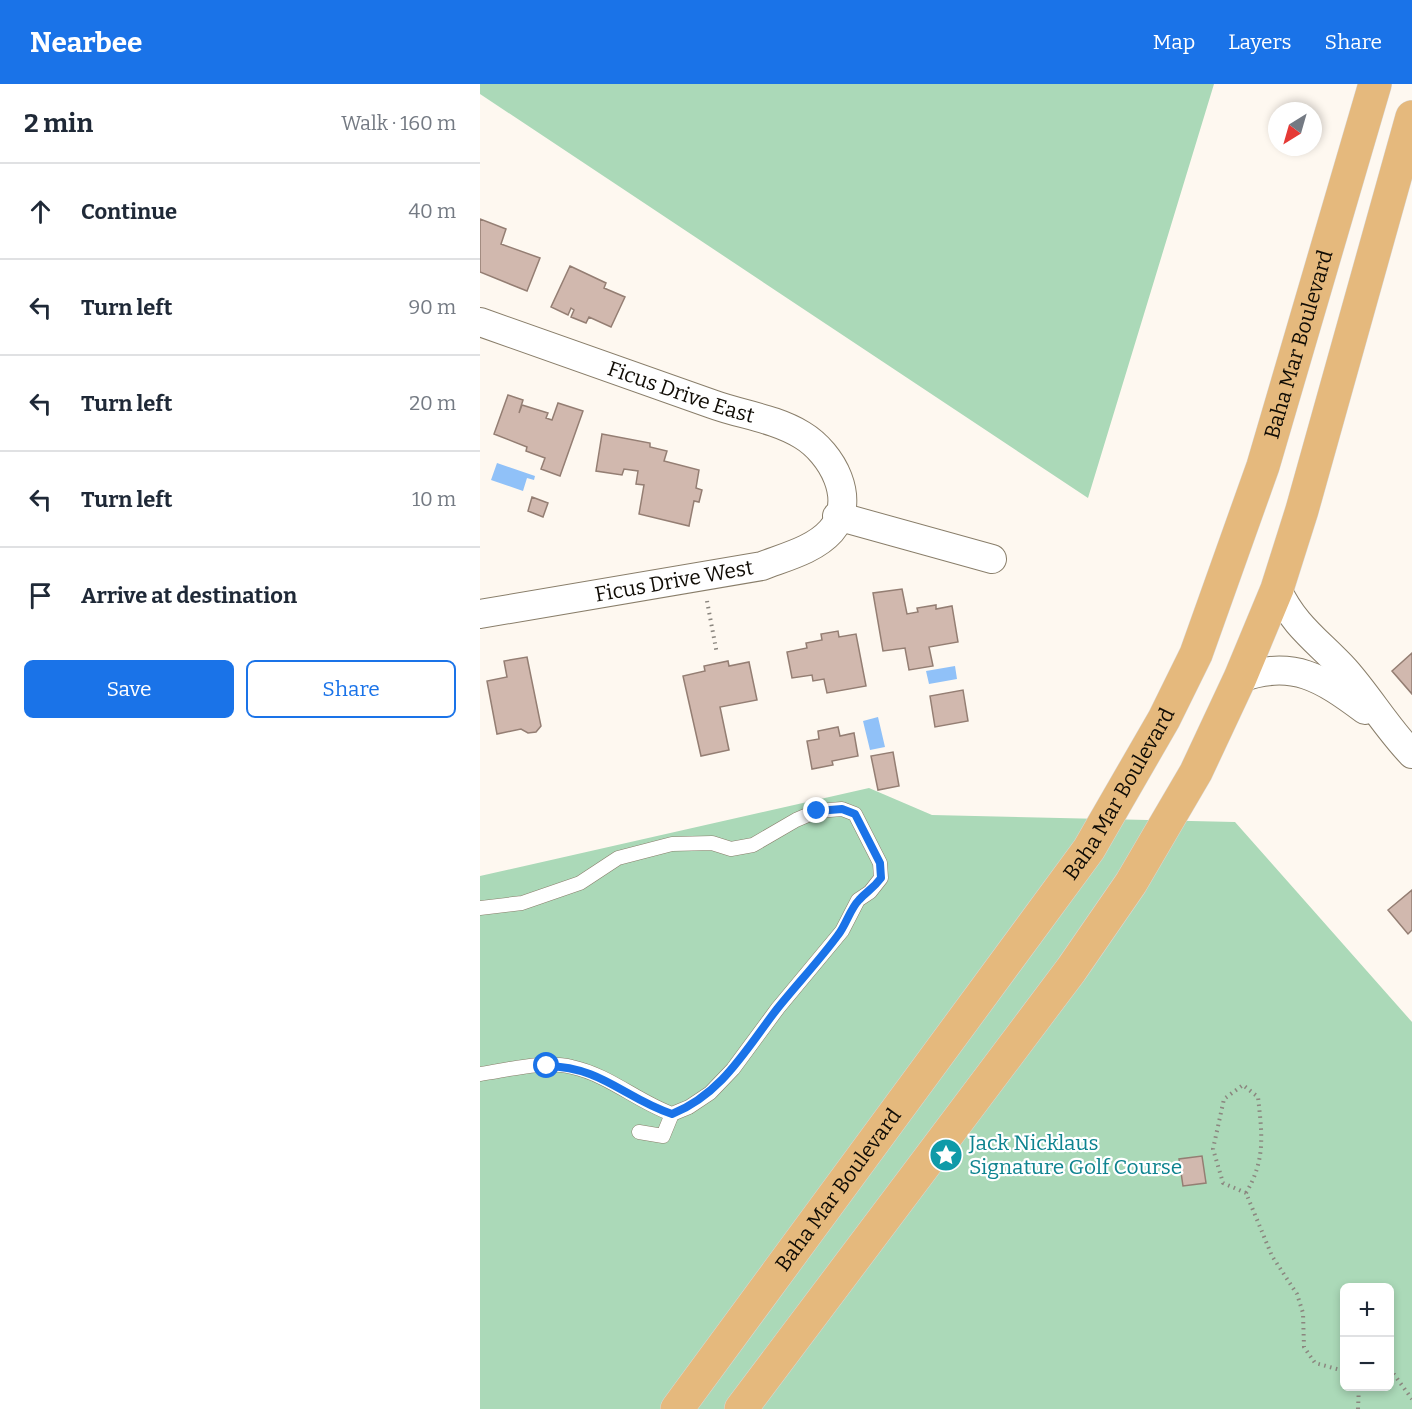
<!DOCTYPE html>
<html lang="en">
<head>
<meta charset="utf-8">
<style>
  :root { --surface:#fff; --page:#f2f2f3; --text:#1f2937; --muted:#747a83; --line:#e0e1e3; --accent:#1a73e8 }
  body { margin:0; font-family:Bitter,serif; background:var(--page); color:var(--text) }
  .controls { position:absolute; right:18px; bottom:18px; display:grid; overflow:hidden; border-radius:9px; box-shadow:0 3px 9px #0003 }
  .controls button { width:54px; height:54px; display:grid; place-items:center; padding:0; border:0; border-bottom:2px solid var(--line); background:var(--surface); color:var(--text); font:30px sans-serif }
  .compass { position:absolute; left:788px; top:18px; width:54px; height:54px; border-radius:50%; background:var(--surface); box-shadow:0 3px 9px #0003; rotate:217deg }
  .stop { position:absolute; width:18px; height:18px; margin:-14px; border:4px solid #1a73e8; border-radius:50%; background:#fff }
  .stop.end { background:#1a73e8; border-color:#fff; box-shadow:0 2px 6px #0008 }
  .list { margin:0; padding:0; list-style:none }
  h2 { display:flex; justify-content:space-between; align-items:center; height:78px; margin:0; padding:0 24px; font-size:26px }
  h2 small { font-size:20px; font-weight:400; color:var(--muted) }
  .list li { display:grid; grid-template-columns:39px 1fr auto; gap:18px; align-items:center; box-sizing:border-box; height:96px; padding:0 24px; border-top:2px solid var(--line) }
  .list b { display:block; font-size:22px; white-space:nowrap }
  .list em { font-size:20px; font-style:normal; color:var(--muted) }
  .actions { display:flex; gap:12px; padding:18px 24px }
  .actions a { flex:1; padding:14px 0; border:2px solid var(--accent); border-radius:9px; text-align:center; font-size:21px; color:var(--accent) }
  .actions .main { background:var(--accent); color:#fff }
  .icon { flex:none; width:33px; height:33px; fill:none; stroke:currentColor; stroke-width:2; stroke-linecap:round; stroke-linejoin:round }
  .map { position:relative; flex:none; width:932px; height:1325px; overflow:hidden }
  header { display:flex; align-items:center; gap:36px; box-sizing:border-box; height:84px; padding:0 30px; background:var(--accent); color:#fff }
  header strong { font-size:28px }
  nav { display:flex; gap:33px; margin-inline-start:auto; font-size:21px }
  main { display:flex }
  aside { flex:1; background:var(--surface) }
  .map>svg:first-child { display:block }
  .green { fill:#abd9b8; fill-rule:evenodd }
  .water { fill:#90c1f8 }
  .building { fill:#d1b8ae; stroke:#947e73; stroke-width:1.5 }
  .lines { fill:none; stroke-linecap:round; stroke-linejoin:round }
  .service-casing { stroke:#897e6a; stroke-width:15 }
  .minor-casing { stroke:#897e6a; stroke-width:30 }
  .primary-casing { stroke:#d9d8d7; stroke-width:34 }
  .path { stroke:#8b867f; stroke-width:4; stroke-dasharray:1.5 4.5; stroke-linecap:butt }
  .service { stroke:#fff; stroke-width:14 }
  .minor { stroke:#fff; stroke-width:28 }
  .primary { stroke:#e5b97d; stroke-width:33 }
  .route { stroke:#1a73e8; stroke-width:8 }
  .labels { text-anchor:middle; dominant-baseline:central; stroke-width:4.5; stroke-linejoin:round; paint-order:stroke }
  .street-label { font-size:21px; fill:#100c05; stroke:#fff }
  .culture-label { font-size:21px; fill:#0d838f; stroke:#fff; text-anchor:start }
</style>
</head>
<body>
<header>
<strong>Nearbee</strong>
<nav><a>Map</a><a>Layers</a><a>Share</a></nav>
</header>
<main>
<aside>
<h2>2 min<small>Walk · 160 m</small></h2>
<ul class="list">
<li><svg class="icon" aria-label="ahead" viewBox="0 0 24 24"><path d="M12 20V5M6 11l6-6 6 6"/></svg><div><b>Continue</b></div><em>40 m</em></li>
<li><svg class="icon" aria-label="left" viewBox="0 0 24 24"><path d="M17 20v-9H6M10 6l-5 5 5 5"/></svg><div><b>Turn left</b></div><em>90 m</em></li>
<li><svg class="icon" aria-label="left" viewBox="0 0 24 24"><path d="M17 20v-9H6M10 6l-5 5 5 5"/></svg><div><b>Turn left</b></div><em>20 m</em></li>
<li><svg class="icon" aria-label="left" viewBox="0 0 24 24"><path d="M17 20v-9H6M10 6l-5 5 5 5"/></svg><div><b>Turn left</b></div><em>10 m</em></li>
<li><svg class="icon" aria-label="arrive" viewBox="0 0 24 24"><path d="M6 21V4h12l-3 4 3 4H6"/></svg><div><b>Arrive at destination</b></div></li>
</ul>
<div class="actions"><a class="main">Save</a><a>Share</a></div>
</aside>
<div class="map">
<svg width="932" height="1325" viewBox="0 0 932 1325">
  <rect width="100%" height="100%" fill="#fef8f0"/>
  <path class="green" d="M0 0H734L608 414 0 10Z
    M389 704 452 731 755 738 932 938V1325H0V792ZM864 1204H910V1302H864Z"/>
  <path class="water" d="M17 379 55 392 54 396 47 394 43 407 11 396Z
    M475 582 477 595 449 600 446 587Z
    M398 633 405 663 390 666 383 637Z"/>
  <path class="building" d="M0 135 26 145 21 160 60 174 47 207 0 188Z
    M90 182 126 199 124 204 145 213 131 243 109 233 106 239 91 233 94 226 91 224 88 231 71 223Z
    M28 311 43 316 39 329 42 321 68 329 66 334 72 336 78 319 103 327 80 392 61 385 65 374 46 367 47 363 14 350Z
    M122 350 170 359V363L187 367 184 377 219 386 216 404 222 406 219 418 214 417 209 442 159 430 164 401 156 400 158 387 144 385 142 391 116 387Z
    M52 413 68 419 63 433 48 427Z
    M422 505 427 530 438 528 437 524 456 521V525L472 522 478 558 449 563 453 582 429 586 425 564 403 567 393 509Z
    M358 547 359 553 376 550 386 602 347 609 344 595 333 597 332 591 312 594 307 568 327 564 326 559 342 556 341 550Z
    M932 569V610L912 587Z
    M47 573 61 642 56 648 48 649 41 645 17 650 7 597 27 593 24 577Z
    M248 577 249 582 269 578 277 616 240 623 249 666 221 672 203 592 225 587 224 582Z
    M483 606 488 637 455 643 450 612Z
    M358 643 360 652 374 649 378 672 352 677 353 681 332 685 327 657 339 655 338 647Z
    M413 668 419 702 398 706 391 672Z
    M932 806V846L928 850 908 826Z
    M722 1072 726 1099 703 1102 699 1075Z"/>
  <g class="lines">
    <defs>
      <path id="service" d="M0 824 42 819 100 799 138 774 192 760 232 759 251 765 273 761 316 736 337 727 362 725 375 730 400 779 401 794 390 808 378 816 362 847 298 924 253 985 230 1009 209 1023 192 1030C158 1018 129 991 92 983 64 976 28 986 0 990
        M159 1048 183 1052 192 1030"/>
      <g id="minor">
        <path id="s1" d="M0 238C77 265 154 293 232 320 262 331 294 334 322 351 352 369 378 416 351 447 334 466 305 473 282 482L0 530"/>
        <path d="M357 432 512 475"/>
        <path d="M797 505C814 542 838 557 865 586 889 613 906 643 932 670"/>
        <path d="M760 594C813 575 842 594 885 626"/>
      </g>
      <g id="primary">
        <path id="s2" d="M197 1325 609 765 684 635 716 570 783 382 895 0"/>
        <path d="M261 1325 591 886 651 799 716 688 760 594 797 505 822 426 932 33"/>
      </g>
    </defs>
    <use href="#service" class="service-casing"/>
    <use href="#minor" class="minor-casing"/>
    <use href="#primary" class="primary-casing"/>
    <path class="path" d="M227 517 237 570
      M766 1109C786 1075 782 1050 778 1013L763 1001 744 1015 733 1065 743 1099 766 1109 792 1172 817 1210 823 1229 824 1263 835 1279 864 1287
      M910 1285 932 1315
      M878 1325 879 1302"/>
    <use href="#service" class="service"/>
    <use href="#minor" class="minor"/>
    <use href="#primary" class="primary"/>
  </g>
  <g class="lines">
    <path class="route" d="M67 982C122 983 144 1014 192 1030 242 1010 266 965 297 925 317 900 339 877 358 851 366 841 370 825 379 816 387 807 393 805 401 794L400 779 375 730 362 725 337 727"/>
  </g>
  <defs>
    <symbol id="sight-disc" viewBox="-11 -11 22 22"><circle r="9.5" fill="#0f9aa8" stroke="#fff"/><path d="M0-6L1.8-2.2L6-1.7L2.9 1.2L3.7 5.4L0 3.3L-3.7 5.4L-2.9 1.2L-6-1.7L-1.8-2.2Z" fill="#fff"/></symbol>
  </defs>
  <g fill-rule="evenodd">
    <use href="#sight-disc" x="447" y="1052" width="38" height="38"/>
  </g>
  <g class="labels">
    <g class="street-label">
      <text stroke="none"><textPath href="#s2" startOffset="1244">Baha Mar Boulevard</textPath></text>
      <text stroke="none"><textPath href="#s1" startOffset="213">Ficus Drive East</textPath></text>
      <text transform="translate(194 497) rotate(-10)">Ficus Drive West</text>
      <text stroke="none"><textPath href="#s2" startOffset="758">Baha Mar Boulevard</textPath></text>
      <text stroke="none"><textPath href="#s2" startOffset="272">Baha Mar Boulevard</textPath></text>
    </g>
    <g class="culture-label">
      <text x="489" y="1059">Jack Nicklaus<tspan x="489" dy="24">Signature Golf Course</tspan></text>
    </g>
  </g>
</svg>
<div class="controls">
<button>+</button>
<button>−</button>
</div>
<svg class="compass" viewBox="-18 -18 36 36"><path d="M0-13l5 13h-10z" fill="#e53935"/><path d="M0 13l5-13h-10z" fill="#747a83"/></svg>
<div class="stop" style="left:67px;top:982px"></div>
<div class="stop end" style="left:337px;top:727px"></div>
</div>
</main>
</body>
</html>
